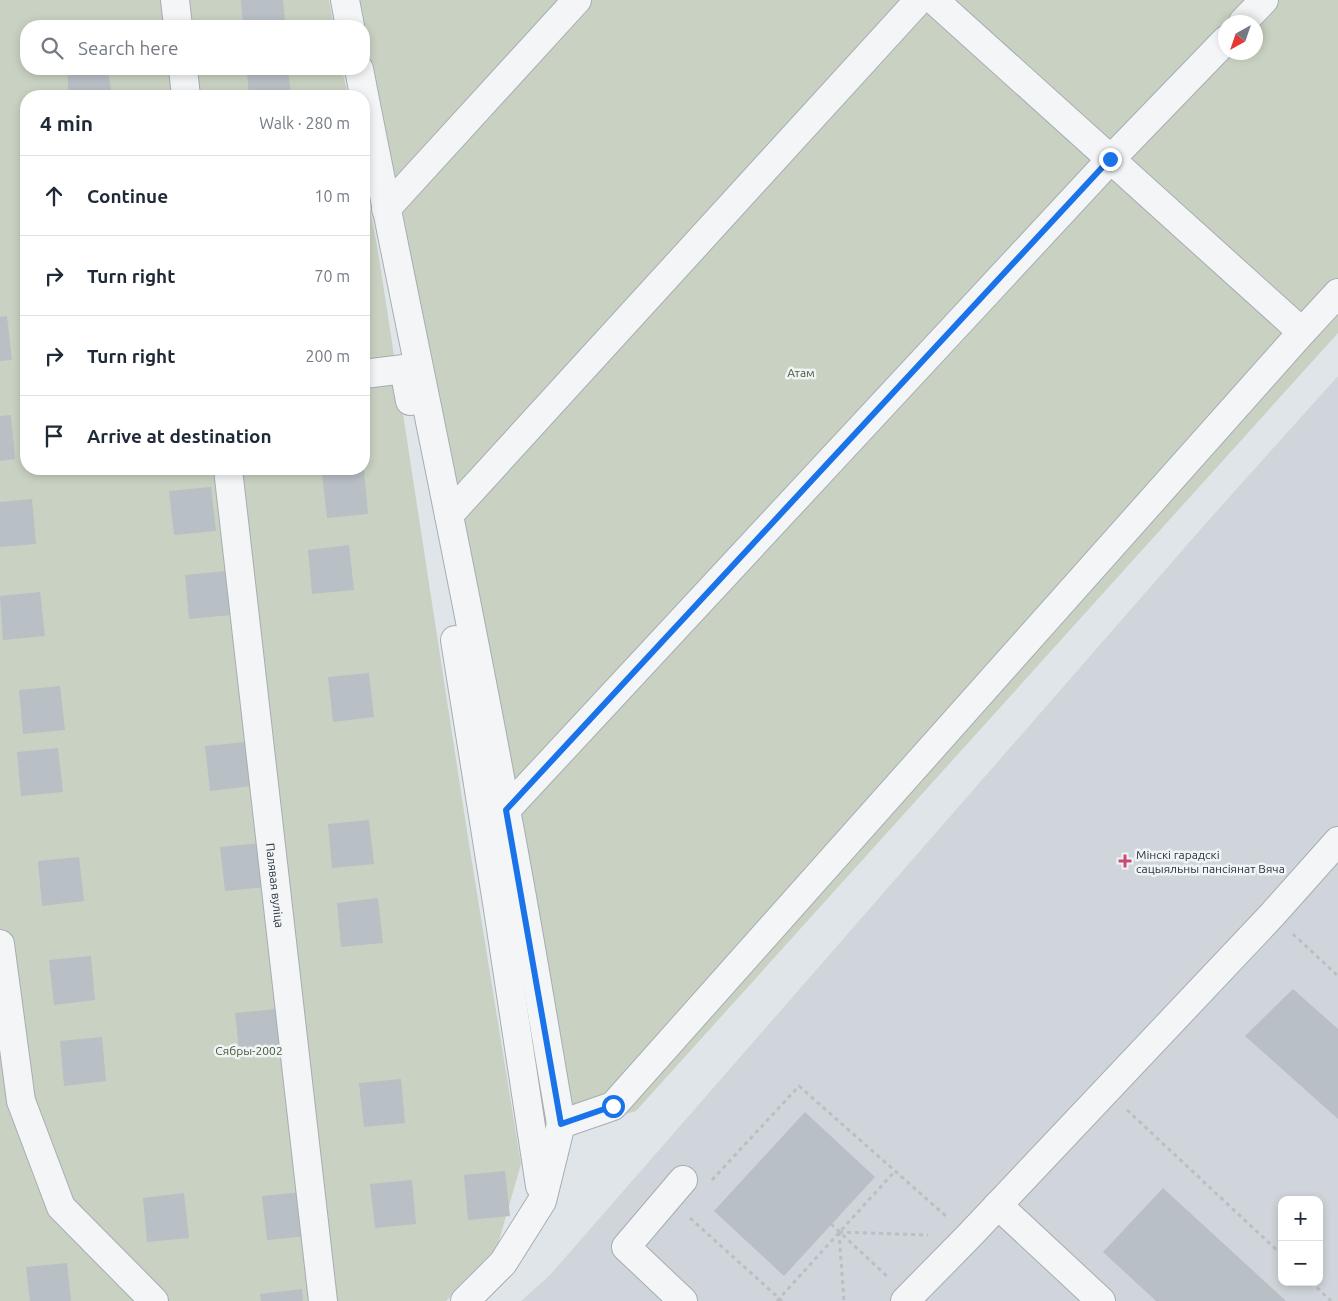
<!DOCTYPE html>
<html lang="en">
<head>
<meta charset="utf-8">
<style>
  :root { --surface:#fff; --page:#f2f2f3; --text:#1f2937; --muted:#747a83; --line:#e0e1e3 }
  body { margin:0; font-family:Ubuntu,sans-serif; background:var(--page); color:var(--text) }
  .controls { position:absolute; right:15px; bottom:15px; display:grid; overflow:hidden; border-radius:10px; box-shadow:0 2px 8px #0003 }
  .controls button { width:45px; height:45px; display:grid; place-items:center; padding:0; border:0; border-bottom:1px solid var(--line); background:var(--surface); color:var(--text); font:25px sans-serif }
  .compass { position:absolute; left:1218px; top:15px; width:45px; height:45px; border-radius:50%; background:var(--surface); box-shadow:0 2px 8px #0003; rotate:220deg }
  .stop { position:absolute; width:15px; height:15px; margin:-11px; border:4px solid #1a73e8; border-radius:50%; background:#fff }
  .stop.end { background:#1a73e8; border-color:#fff; box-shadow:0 1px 5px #0008 }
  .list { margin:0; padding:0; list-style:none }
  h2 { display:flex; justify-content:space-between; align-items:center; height:65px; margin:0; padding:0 20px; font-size:21px }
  h2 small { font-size:16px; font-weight:400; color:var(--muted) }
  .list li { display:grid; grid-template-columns:32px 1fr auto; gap:15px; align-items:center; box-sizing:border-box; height:80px; padding:0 20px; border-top:1px solid var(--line) }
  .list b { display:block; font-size:19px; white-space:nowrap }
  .list em { font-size:16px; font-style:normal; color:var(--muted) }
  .icon { flex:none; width:28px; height:28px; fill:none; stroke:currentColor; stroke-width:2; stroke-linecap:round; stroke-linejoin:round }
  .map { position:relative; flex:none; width:1338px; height:1301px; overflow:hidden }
  .search { position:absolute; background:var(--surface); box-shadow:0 2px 8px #0003; left:20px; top:20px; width:350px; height:55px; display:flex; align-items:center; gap:12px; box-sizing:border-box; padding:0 18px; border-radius:20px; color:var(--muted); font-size:19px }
  .panel { position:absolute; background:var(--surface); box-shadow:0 2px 8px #0003; left:20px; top:90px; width:350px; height:385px; border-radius:20px }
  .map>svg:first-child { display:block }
  .built { fill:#cfd5da; fill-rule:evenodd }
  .green { fill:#c9d2c2; fill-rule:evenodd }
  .building { fill:#b8bfc5 }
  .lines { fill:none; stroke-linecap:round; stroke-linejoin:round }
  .minor-casing { stroke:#a6adb3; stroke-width:30 }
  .path { stroke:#bbbfc3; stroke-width:3; stroke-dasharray:4 4; stroke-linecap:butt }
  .minor { stroke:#f3f5f7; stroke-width:28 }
  .route { stroke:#1a73e8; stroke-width:6 }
  .poi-dot { fill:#c94a73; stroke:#f0f4f6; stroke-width:2 }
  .labels { text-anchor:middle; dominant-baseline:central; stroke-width:5; stroke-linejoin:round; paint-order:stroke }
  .park-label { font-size:12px; fill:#445b37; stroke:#f0f4f6 }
  .poi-label { font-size:12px; fill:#2a353f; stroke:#f0f4f6; text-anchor:start }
  .street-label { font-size:12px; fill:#2a353f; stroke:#f0f4f6 }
</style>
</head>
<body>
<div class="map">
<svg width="1338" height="1301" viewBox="0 0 1338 1301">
  <rect width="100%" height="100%" fill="#e0e5e9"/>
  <path class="built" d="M1338 376V1301H521L550 1275 1207 522ZM1282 1200H1319V1282H1282Z"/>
  <path class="green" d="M0 0H329L334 26H26V69H342L348 96H26V469H364V178L378 251 469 844 521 1164 494 1258 446 1301H0Z
    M342 0H1338V333L636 1111 546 1137 512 835 364 69V26H348ZM1226 22H1256V52H1226Z"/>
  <path class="building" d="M241 0H283L285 21 243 25Z
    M67 69H108L111 92 69 96Z
    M288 69 291 96H249L247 73Z
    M7 316 12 360 0 361V317Z
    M11 415 15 459 0 461V416Z
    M364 470 368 514 327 518 322 474Z
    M211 487 216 531 174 535 169 491Z
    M32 499 36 544 0 547V502Z
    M349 545 354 590 312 594 308 550Z
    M226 571 231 615 189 619 185 575Z
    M40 592 45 636 3 640 0 596Z
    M369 673 374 717 333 722 328 677Z
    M60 686 65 730 23 734 19 690Z
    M246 742 251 786 210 791 205 746Z
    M58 748 63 792 21 796 17 752Z
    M369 820 374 864 332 868 328 824Z
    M262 843 266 887 225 891 220 847Z
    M79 857 84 901 42 906 38 861Z
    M378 898 383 943 341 947 337 903Z
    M91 956 95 1000 54 1005 49 960Z
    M1293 989 1338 1029V1119L1245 1036Z
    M276 1009 281 1054 240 1058 235 1013Z
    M102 1037 106 1081 64 1086 60 1041Z
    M401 1079 405 1123 364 1127 359 1083Z
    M805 1112 875 1177 784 1276 714 1211Z
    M505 1171 510 1216 468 1220 464 1175Z
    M412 1180 416 1224 375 1228 370 1184Z
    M1163 1188 1286 1301H1156L1103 1252Z
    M303 1192 308 1236 267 1240 262 1196Z
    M184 1193 189 1238 147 1242 143 1198Z
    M67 1263 71 1301H30L26 1267Z
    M302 1289 303 1301H261L260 1294Z"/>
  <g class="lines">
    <defs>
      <g id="minor">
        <path d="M175 0 178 26"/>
        <path d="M345 0 350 26"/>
        <path d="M934 0 1302 332 1338 293"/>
        <path d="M1243 22 1264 0"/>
        <path d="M183 69 186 96"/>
        <path d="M359 69C407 316 461 562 506 810 526 914 543 1019 561 1124"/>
        <path d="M386 209 577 0"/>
        <path d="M364 374 404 369 410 401"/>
        <path id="s1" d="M228 469 323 1301"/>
        <path d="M449 515 919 0"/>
        <path d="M455 640 498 909 540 1186"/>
        <path d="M506 810 1111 159 1226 40"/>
        <path d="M0 944 21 1101 61 1207 154 1301"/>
        <path d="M683 1180 626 1247 683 1301"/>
        <path d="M998 1205 1101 1301"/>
        <path d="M465 1301 503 1263 542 1201 561 1124 613 1106 1302 332"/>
        <path d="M905 1301 968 1237 1272 915 1338 841"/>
      </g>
    </defs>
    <use href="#minor" class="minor-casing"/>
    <path class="path" d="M1293 934 1338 976
      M1127 1110 1282 1255
      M712 1180 799 1086 947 1217
      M690 1218 782 1301
      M831 1224 889 1278
      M839 1232 928 1235
      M839 1232 844 1301
      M1311 1282 1331 1301
      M777 1301 895 1171"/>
    <use href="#minor" class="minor"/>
  </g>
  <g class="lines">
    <path class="route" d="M613 1106 561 1124 506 810 1110 159"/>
  </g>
  <path class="poi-dot" d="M1122.5 853.5h5v5h5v5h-5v5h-5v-5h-5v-5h5z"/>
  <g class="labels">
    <g class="park-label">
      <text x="801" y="372">Атам</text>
      <text x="249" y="1050">Сябры-2002</text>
    </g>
    <g class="poi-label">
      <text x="1136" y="854">Мінскі гарадскі<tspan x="1136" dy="14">сацыяльны пансіянат Вяча</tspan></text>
    </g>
    <g class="street-label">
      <text stroke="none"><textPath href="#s1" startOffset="419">Палявая вуліца</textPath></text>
    </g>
  </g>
</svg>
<div class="controls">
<button>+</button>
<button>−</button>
</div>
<svg class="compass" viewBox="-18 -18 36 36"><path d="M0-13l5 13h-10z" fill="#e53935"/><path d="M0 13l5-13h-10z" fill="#747a83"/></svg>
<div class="stop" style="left:613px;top:1106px"></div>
<div class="stop end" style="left:1110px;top:159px"></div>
<div class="search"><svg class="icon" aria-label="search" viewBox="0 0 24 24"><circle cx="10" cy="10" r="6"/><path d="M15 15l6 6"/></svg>Search here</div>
<section class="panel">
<h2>4 min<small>Walk · 280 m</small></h2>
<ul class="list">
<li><svg class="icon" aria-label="ahead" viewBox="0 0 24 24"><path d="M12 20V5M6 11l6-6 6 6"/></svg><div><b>Continue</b></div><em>10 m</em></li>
<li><svg class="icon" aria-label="right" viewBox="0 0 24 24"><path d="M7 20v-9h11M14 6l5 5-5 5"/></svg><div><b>Turn right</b></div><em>70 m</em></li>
<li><svg class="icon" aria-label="right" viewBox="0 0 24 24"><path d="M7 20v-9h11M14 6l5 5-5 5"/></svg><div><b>Turn right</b></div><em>200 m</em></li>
<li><svg class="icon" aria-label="arrive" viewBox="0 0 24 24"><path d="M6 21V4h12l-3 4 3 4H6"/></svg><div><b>Arrive at destination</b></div></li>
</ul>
</section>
</div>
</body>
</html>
